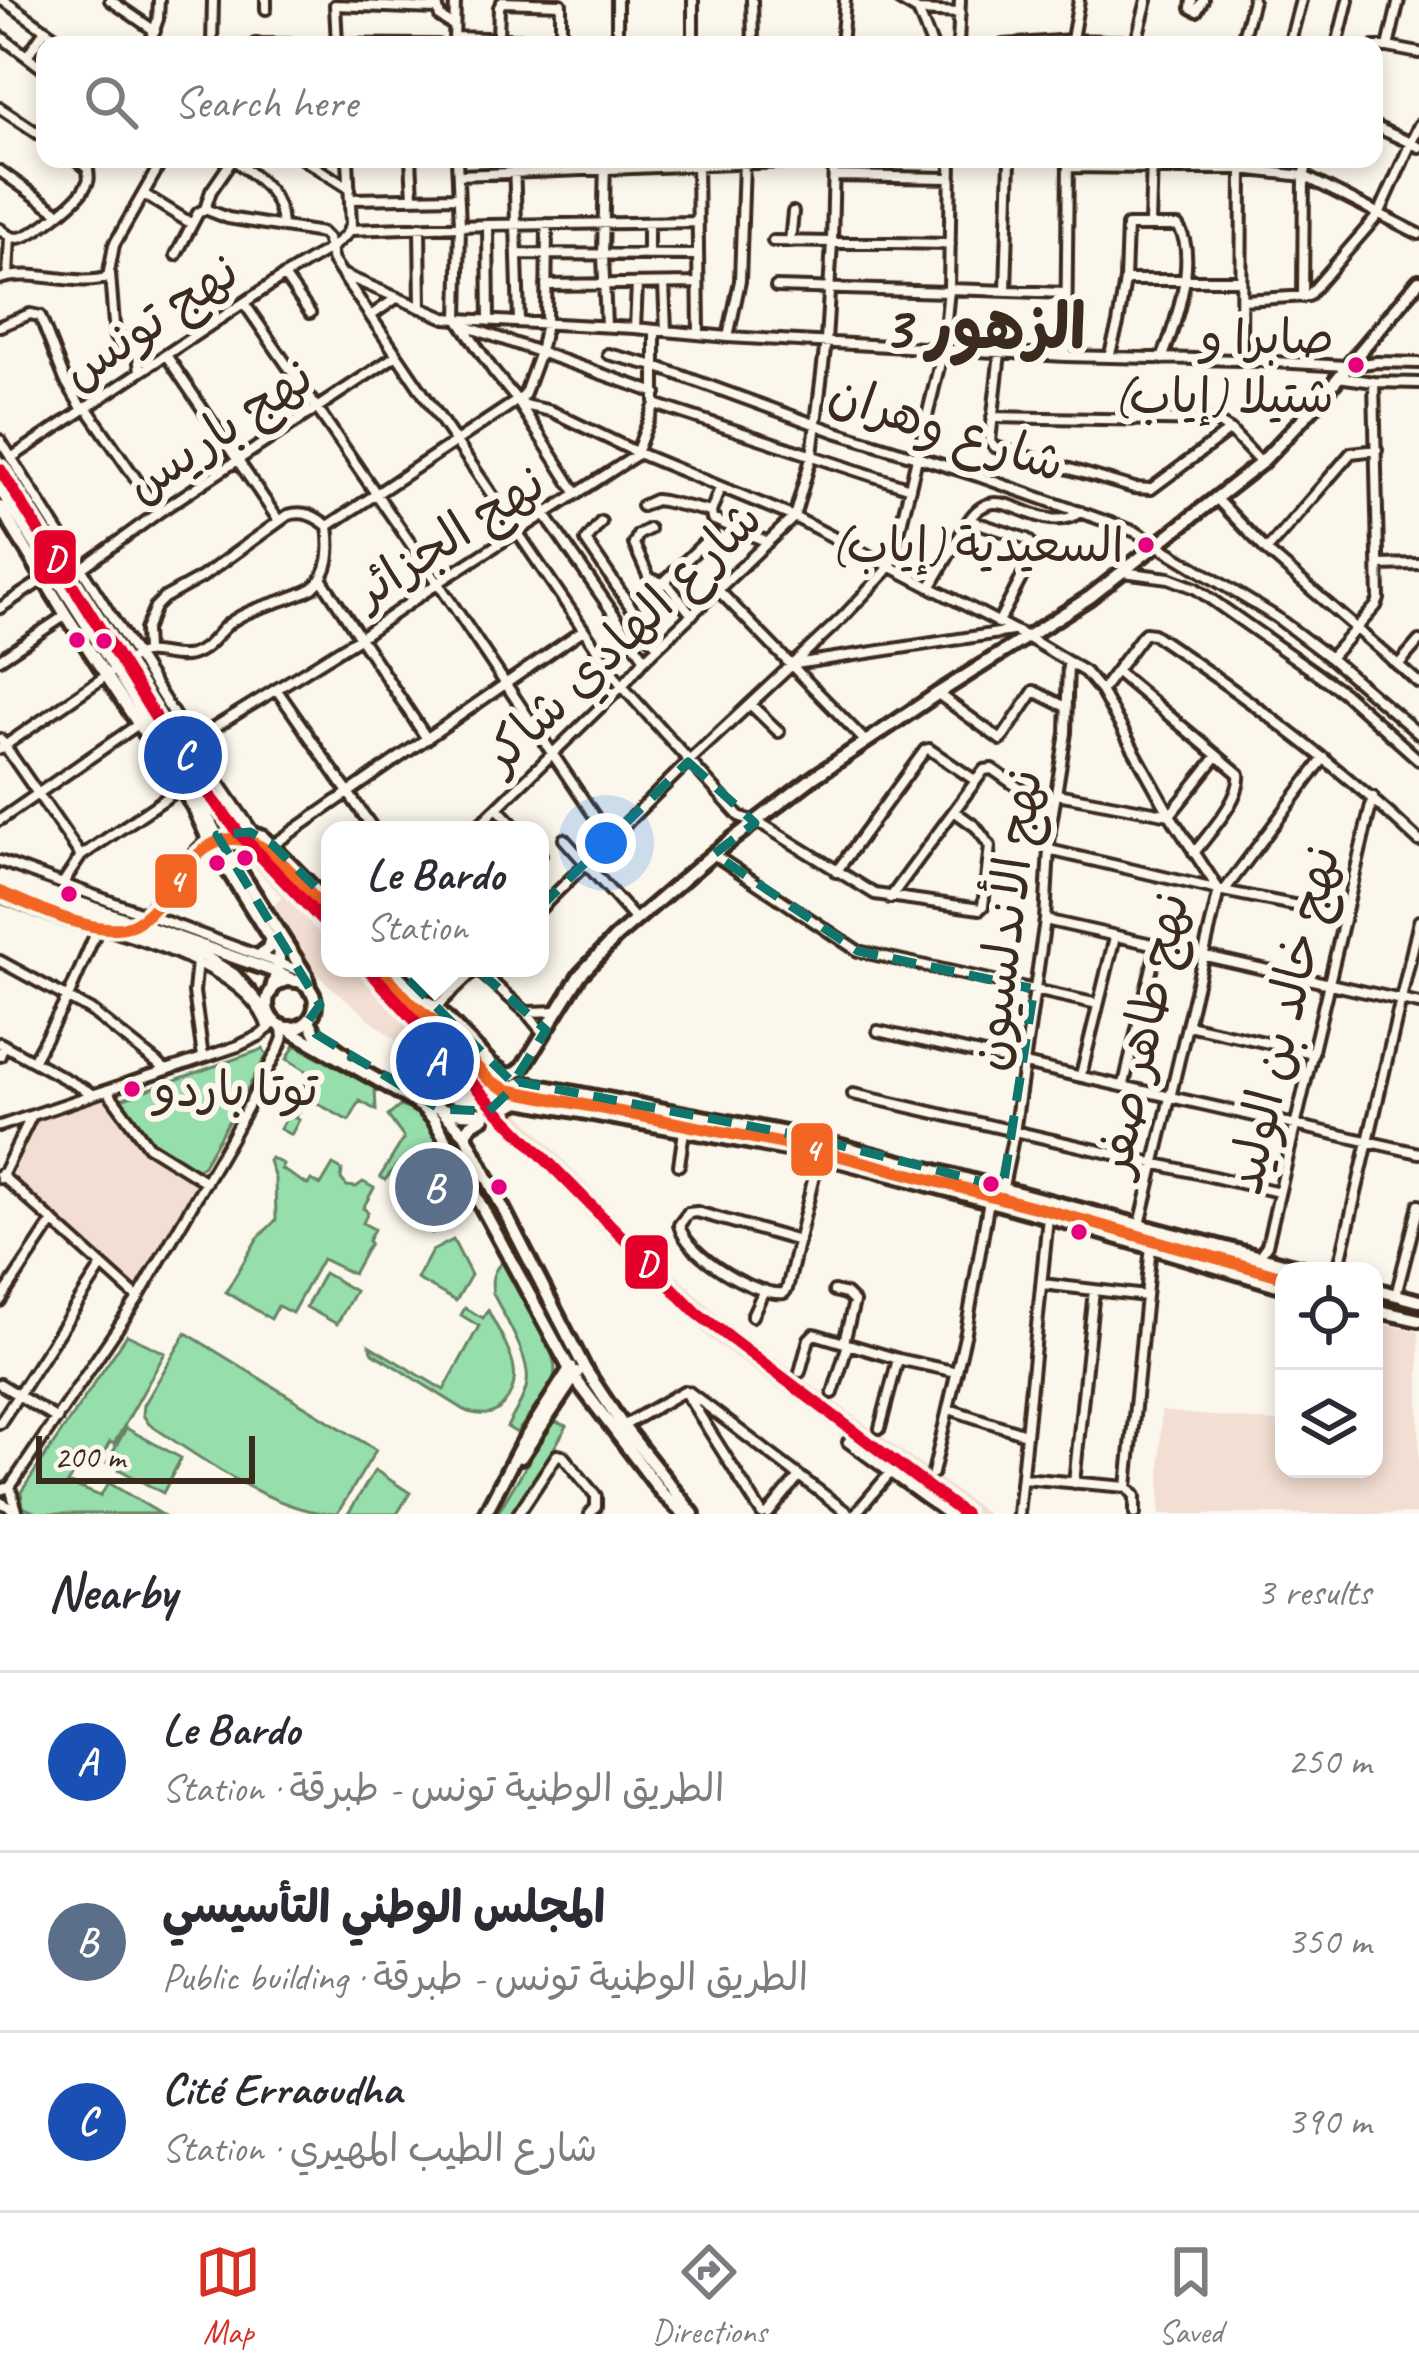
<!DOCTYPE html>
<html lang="en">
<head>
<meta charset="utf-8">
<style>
  :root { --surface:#fff; --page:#f2f2f3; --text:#2b2b33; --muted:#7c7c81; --line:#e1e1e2; --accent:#d93025 }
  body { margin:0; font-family:Caveat,"Playpen Sans Arabic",sans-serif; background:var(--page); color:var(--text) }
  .controls { position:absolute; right:36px; bottom:36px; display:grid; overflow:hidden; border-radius:24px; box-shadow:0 6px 18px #0003 }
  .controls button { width:108px; height:108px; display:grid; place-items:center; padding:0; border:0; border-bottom:3px solid var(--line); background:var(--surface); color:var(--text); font:60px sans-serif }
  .scale { position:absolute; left:36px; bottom:30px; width:219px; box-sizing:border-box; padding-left:12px; border:6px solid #3b2a1e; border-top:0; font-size:33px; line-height:42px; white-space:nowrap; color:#3b2a1e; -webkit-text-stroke:9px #fbf7ec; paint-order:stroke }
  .you { position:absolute; left:606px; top:843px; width:42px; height:42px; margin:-30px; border:9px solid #fff; border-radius:50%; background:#1a73e8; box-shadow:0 0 0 18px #1a73e833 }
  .badge { display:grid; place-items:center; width:78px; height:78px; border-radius:50%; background:var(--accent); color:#fff; font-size:39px; font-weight:700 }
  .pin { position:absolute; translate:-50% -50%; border:6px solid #fff; box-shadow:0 3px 12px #0006 }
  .popup { position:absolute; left:321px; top:821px; width:228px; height:156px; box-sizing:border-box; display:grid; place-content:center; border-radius:24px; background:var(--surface); filter:drop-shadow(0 3px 9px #0005); font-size:39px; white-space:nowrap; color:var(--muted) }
  .popup b { font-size:45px; color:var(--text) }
  .popup::after { content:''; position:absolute; left:50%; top:100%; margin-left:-24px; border:24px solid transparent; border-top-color:var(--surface) }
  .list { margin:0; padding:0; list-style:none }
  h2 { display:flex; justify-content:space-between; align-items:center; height:156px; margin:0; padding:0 48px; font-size:51px }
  h2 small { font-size:39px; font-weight:400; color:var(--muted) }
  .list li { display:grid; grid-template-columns:78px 1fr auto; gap:36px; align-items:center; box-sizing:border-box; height:180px; padding:0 48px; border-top:3px solid var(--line) }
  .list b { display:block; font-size:45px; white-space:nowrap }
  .list p { margin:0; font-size:39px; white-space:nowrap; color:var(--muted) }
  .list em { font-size:39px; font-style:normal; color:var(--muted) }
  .icon { flex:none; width:66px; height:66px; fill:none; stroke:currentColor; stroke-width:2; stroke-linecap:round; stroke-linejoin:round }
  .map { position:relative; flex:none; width:1419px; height:1514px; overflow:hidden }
  .search { position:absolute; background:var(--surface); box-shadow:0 6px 18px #0003; left:36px; right:36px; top:36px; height:132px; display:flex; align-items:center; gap:30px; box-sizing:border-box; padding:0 42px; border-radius:24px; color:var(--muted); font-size:45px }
  .sheet { height:696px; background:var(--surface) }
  nav { display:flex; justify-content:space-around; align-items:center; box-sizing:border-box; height:168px; border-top:3px solid var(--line); background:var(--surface); font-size:33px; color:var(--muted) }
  nav a { display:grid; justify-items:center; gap:6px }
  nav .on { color:var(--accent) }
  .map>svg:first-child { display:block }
  .built { fill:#f2ded2 }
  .green { fill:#96deac; stroke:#688465; stroke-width:3 }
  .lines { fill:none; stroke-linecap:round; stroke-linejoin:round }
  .minor-casing { stroke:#3b2a1e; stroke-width:16 }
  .major-casing { stroke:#3b2a1e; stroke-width:20 }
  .minor { stroke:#fbf7ec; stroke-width:8 }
  .major { stroke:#fbf7ec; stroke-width:10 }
  .rail-1-casing { stroke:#fbf7ec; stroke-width:21 }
  .rail-2-casing { stroke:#fbf7ec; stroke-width:21 }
  .rail-1 { stroke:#f26522; stroke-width:12 }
  .rail-2 { stroke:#e4002b; stroke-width:12 }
  .marked { fill:none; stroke:#0f766e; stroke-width:9; stroke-dasharray:24 15; stroke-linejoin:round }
  .bus-dot { fill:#e5007d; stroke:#fbf7ec; stroke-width:4.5 }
  .labels { text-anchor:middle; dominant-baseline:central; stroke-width:12; stroke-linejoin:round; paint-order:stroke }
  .bus-label { font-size:48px; fill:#3b2a1e; stroke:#fbf7ec; text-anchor:end }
  .street-label { font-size:51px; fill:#3b2a1e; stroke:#fbf7ec }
  .district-label { font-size:63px; font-weight:bold; fill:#3b2a1e; stroke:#fbf7ec }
  .line-badge { stroke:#fbf7ec; stroke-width:4.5 }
  .badge-label { font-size:33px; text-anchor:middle; font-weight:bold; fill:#fff }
</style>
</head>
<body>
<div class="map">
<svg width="1419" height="1514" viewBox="0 0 1419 1514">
  <rect width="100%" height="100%" fill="#fbf7ec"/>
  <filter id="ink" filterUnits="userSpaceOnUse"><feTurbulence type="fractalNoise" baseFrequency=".00833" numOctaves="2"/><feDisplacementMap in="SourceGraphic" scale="24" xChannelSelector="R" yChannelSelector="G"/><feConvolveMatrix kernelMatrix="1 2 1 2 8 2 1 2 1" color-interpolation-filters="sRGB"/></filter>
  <g filter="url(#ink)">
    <path class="built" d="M0 456 184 750 255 841 330 921V968H375L484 1083 487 1081 514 1107 617 1217 720 1317 987 1514H950L708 1337 606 1237 481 1106 427 1057 418 1059 311 970 271 909 282 897 236 846 226 828 173 758 0 482Z
      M103 1097 143 1151 198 1183 130 1299 0 1182 39 1118Z
      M1374 1322 1419 1332V1514H1160L1161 1411 1284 1423V1469H1374Z"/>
    <path class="green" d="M295 1045 375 1088 376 1110 360 1101 349 1121 311 1100 306 1107 302 1106 295 1118 299 1120 291 1135 280 1129 311 1074 287 1059Z
      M263 1049 267 1055 203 1165 197 1170 152 1143 118 1100Z
      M400 1106C427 1112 435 1140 448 1163L429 1165 421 1159 408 1174 397 1165 385 1180 380 1177 404 1138 388 1116Z
      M271 1158 283 1164 281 1169 308 1185 311 1180 321 1185 333 1165 342 1170 341 1179 347 1186 356 1187 363 1182 374 1188 363 1208 368 1212 363 1223 374 1229 368 1241 370 1243 353 1274 322 1259 292 1313 278 1306 271 1319 226 1292 257 1239 276 1220 275 1179 269 1161Z
      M430 1196 445 1226 432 1233 413 1222Z
      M453 1240 471 1275 456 1301 417 1279 432 1251Z
      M502 1262C515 1285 562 1353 554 1376 547 1396 528 1416 517 1433L507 1427C514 1413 525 1398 527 1383 531 1358 504 1317 493 1293 491 1280 492 1272 502 1262Z
      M324 1273 355 1291 337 1324 306 1307Z
      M465 1308 483 1318 488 1310C503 1341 530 1374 503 1405 493 1417 481 1415 468 1412L373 1353 370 1346 444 1390 479 1326 461 1315Z
      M186 1333 376 1450 337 1514C276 1514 199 1457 149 1424L143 1415 144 1405Z
      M127 1335 165 1353 114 1444 110 1442 101 1458 86 1454 68 1483 100 1496 109 1483 161 1514H39L23 1507 21 1492Z
      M553 1421 567 1426 515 1514H497Z
      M126 1428 181 1458 163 1493 107 1463Z
      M375 1470 410 1493 397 1514H348Z"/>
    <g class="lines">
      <defs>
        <path id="minor" d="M3 0 67 45
          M110 0 155 31
          M266 0V9
          M436 0 440 17 454 26
          M617 0V42
          M693 0V45
          M752 0 753 45
          M899 0 918 11 932 45
          M1192 0 1191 8 1197 11 1203 0
          M335 5 436 9
          M335 5 337 44
          M918 11 960 13
          M0 36 45 70
          M454 37 688 45
          M498 38 499 7 502 2 561 4
          M561 39V5
          M1136 42 1147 0
          M255 44 438 45
          M1241 44 1253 0
          M149 45 158 19 159 0
          M212 45 213 0
          M454 45 455 0
          M841 45 845 0
          M958 45 960 0
          M1003 45 1072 40 1252 45
          M1071 45 1079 0
          M1289 45 1301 0
          M1337 45 1348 0
          M1374 47H1388L1419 53
          M1388 47 1399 0
          M27 56 45 30
          M0 108 45 138
          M1374 126 1419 147
          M233 159C258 179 280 191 282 225
          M303 159 350 189
          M411 159 413 197
          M457 159 460 225 458 319 494 372 517 400 577 494
          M514 159 519 322
          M605 159 603 256 606 326
          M697 159 699 334
          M1068 167 1242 169 1304 176 1419 234
          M0 171 59 213
          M458 175 834 160
          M834 176 951 178
          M145 195 192 224
          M351 199 458 197
          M205 209 211 191 233 159
          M1150 224 1152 159
          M488 225 489 321
          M420 227 421 308
          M0 229C6 234 10 238 18 238 33 237 76 202 84 189 90 179 89 180 88 169L76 159
          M350 230 488 225 697 222
          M773 241 950 244
          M790 242 793 212
          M518 254 698 255
          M176 255 198 213 205 209 228 218 322 233 327 238 333 261 622 686 739 816 765 826 875 894 980 909 983 906 990 846 976 827 954 811
          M648 255V223
          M110 274 115 337 119 342 132 337 136 338 140 371
          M344 275 445 318 458 319 635 328 728 337 1066 356 1241 360 1346 366 1377 362 1419 363
          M8 276 10 237
          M284 276 310 313
          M0 279C34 268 78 288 108 277L114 245 163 159
          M664 284 666 330
          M546 285 698 283
          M776 287 948 292
          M949 289 1065 293
          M1006 291 1010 159
          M1303 297 1304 176 1309 159
          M1242 300 1308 296 1379 214 1419 125
          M244 303 438 583 611 841
          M372 315 395 299
          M0 326 30 314 40 316 65 380 83 410
          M465 326 656 393
          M635 328 637 284
          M728 337 740 281 744 162
          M1000 353 990 441 995 447 1134 488 1151 489 1230 430
          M608 354 655 366 836 432 978 476 1136 532 1276 617 1330 658 1419 734
          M166 355 279 521
          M1066 356 1068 159
          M1109 357 1118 324 1125 280
          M1162 359C1175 326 1199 256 1178 226H1127L1125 280H1240
          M1241 360 1242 159
          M1338 377 1374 382 1419 383
          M520 404 551 411 638 453 794 517 1027 637 1085 672 1101 691 1170 815 1219 890 1140 1225
          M655 404 910 488
          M86 407 159 512
          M992 417 1215 421 1230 430 1261 463
          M0 440 191 742 253 832
          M11 458 284 276 331 248 346 235 351 225 348 159
          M720 488 711 512 712 519 768 542
          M1216 498 1267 551 1419 683
          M642 506 655 500 663 501 711 512
          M545 515 645 659
          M969 520C1001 473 1036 541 1081 512
          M601 522 586 541 658 647
          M328 526 524 396 540 352 546 323 547 224
          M649 529 638 535 634 544 649 578 668 585 692 615
          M1267 550 1351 453 1377 450
          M1379 565 1419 564
          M82 568 159 512 397 355
          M1123 572 1169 578 1195 588 1343 692 1419 760
          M322 580 427 739
          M664 582 712 535
          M931 586 969 520 1027 539 1034 547V554L998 623
          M719 591 866 742
          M0 608 44 579
          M146 651 145 630 155 607 164 598 202 577 288 515C304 510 315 516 328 526
          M1330 658 1376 606 1379 599 1374 382
          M0 659 66 615
          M795 664 1012 631
          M1399 664 1419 641
          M1117 672 1239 774C1242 798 1209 833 1194 853
          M277 690 374 830
          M1101 691 1142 636 1145 633 1153 634C1247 697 1337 764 1419 841
          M938 694 1001 740 1034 691 1066 707
          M751 705 779 732
          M0 739 81 856
          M191 742 359 638 438 583 635 456 655 404V330
          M0 749 136 655C154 648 172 660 191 655 208 650 215 636 227 625 252 605 286 603 313 588 331 572 331 548 328 526
          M1057 794 1170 815 1217 756
          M497 808 518 830
          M0 820 140 723
          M474 830 622 686 645 659 794 517 812 455 826 341 832 243 834 159
          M564 839 636 920
          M273 845 583 630
          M1049 850 1223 891 1344 915
          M540 854 541 855
          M713 854 858 951 1098 1004
          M0 861 303 972
          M836 872 925 750 929 749 976 781
          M63 883 81 856 181 788
          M1224 891 1324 758
          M0 896C26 905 52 918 79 925 91 928 104 928 116 932 163 946 254 977 268 1029
          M890 898 984 770 992 769 1053 812
          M540 909 688 762 842 618 891 566 943 350 949 289 951 159
          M144 916 194 853 208 839
          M1045 920 1419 1004
          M0 961 90 1010 166 1070
          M197 961 194 992 203 1057
          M477 969 526 1012 544 1034
          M436 1007 476 969
          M528 1012 558 1011
          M1188 1025 1313 1053
          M878 1031 1419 1153
          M0 1043 93 1094
          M0 1056 4 1045
          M34 1059 68 997 98 928
          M1081 1075 1115 937
          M1124 1084 1157 946
          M107 1090 148 1146 206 1182
          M853 1094 1279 1192
          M0 1126 238 1046 261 1035 275 1022
          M679 1165 684 1131
          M0 1174 138 1298
          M1 1178 31 1117
          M1003 1187 1014 1133 1045 920 1050 830 1066 733 1068 662
          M799 1241 697 1212 688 1213 679 1225C686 1255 756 1297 784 1293L787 1289 819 1155
          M1338 1271 1419 921
          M1251 1277 1248 1271 1250 1261 1260 1255 1267 1245 1373 797
          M1042 1284 1146 1296
          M834 1291 846 1294 854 1302 844 1342
          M1396 1295 1419 1205
          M0 1301 53 1221
          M752 1316 764 1290
          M800 1372 809 1339 814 1334 898 1359 957 1372
          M0 1384 57 1419
          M685 1392 762 1514
          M833 1393 848 1344
          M949 1409 1025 1434
          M0 1423 102 1266
          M623 1426 684 1391 689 1392 849 1514
          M880 1428 898 1359
          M848 1442 947 1514
          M933 1473 966 1332 989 1200
          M1022 1478 1127 1487 1135 1496V1514
          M1074 1483 1094 1290
          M10 1487 18 1514
          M1127 1487 1151 1246
          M0 1490 10 1487 138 1298 231 1138 279 1048 283 1038 282 1028
          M0 1502 15 1510
          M518 1514 557 1455 563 1456 596 1496V1507L590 1514
          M768 1514 799 1476
          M855 1514 891 1472
          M1018 1514 1048 1217"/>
        <path id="major" d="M0 489 196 796 217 835 306 975 310 991
          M0 507 66 615 193 806 208 839 279 952V963L271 992
          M213 837 243 831 263 837 330 905
          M0 875 276 972 295 981
          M0 884 204 956 234 975 272 1019
          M260 955 268 948 271 938
          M391 968 419 997 436 1007 491 1064 507 1075 514 1074 523 1067 580 975 616 937 713 854 814 777 937 694 1090 597 1261 463 1313 408 1419 281
          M267 1004a24 24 0 1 1 48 0a24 24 0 1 1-48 0Z
          M309 1020 316 1034 344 1054
          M282 1026 388 1086 422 1107 434 1119 574 1377 662 1493 684 1514
          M417 1098 440 1109 465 1134 585 1369 623 1426 693 1514
          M507 1107 520 1101 819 1155 1048 1217 1284 1287
          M440 1109C475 1118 498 1116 519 1084H528L807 1137 1313 1271
          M465 1134 471 1125 484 1117
          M1374 1289 1419 1301
          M1374 1310 1419 1320
          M521 1457 577 1373
          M485 1514 520 1447 571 1367"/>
      </defs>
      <use href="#minor" class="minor-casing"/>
      <use href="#major" class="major-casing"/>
      <use href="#minor" class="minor"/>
      <use href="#major" class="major"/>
      <defs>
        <path id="rail-1" d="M0 892C32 905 91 935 125 927 144 923 156 905 168 892 179 877 190 860 205 849 255 812 300 884 330 917
          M378 968 413 1005 432 1019 489 1080 507 1090 825 1152 1050 1211 1284 1277"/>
        <path id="rail-2" d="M0 469 179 755 238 832 330 929
          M367 968 498 1111 697 1313 964 1514"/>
      </defs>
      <use href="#rail-1" class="rail-1-casing"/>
      <use href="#rail-2" class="rail-2-casing"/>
      <use href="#rail-1" class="rail-1"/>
      <use href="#rail-2" class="rail-2"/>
    </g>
  </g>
  <path class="marked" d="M688 762 755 823 714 854 858 951 1034 989 1003 1187 807 1137 519 1082 489 1111 440 1109 316 1034 309 1020 320 1005 217 835 250 832 273 845 513 1083 546 1030 477 969Z"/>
  <g class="bus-dot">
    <circle cx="1356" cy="365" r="10"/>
    <circle cx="1146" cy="545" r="10"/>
    <circle cx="77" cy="640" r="10"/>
    <circle cx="104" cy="641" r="10"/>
    <circle cx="245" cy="858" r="10"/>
    <circle cx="217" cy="863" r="10"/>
    <circle cx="69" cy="894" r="10"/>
    <circle cx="132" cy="1089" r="10"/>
    <circle cx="991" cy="1184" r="10"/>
    <circle cx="499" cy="1187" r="10"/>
    <circle cx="1079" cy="1232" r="10"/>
  </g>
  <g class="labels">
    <g class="bus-label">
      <text x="1334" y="337">صابرا و<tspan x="1334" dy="59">شتيلا (إياب)</tspan></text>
      <text x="1124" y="545">السعيدية (إياب)</text>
      <text x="154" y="1089" text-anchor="start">توتا باردو</text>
    </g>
    <g class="street-label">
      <text transform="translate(150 321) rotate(-34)">نهج تونس</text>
      <text transform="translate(947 428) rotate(18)">شارع وهران</text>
      <text transform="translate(219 430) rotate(-34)">نهج باريس</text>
      <text transform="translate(449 536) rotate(-33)">نهج الجزائر</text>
      <text transform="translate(622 636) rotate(-44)">شارع الهادي شاكر</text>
      <text transform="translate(1006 920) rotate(-83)">نهج الأندلسيون</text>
      <text transform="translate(1283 1020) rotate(-77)">نهج خالد بن الوليد</text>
      <text transform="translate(1142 1034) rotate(-78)">نهج طاهر صفر</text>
    </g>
    <g class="district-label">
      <text x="984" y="327">الزهور 3</text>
    </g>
  </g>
  <g class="line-badge">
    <rect x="32" y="528" width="46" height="58" rx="12" fill="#e4002b"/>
    <rect x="153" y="852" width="46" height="58" rx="12" fill="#f26522"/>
    <rect x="789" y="1121" width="46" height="57" rx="12" fill="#f26522"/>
    <rect x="623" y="1233" width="47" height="58" rx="12" fill="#e4002b"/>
  </g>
  <g class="badge-label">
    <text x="55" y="569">D</text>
    <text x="176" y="892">4</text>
    <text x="812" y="1161">4</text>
    <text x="647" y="1274">D</text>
  </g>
</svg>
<div class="controls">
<button><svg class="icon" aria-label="locate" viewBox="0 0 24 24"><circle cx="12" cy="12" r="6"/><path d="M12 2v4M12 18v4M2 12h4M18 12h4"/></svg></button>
<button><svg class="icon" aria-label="layers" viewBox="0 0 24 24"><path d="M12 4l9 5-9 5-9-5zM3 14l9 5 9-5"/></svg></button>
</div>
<div class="scale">200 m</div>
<div class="you"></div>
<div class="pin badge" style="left:435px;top:1061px;background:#1a4fb4">A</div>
<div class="popup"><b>Le Bardo</b>Station</div>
<div class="pin badge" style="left:434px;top:1187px;background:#5c6f8a">B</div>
<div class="pin badge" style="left:183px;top:755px;background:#1a4fb4">C</div>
<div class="search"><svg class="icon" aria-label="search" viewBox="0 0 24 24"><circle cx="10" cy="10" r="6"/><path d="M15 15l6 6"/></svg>Search here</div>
</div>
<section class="sheet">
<h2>Nearby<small>3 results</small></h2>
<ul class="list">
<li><span class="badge" style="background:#1a4fb4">A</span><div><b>Le Bardo</b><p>Station · الطريق الوطنية تونس - طبرقة</p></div><em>250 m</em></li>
<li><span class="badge" style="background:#5c6f8a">B</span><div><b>المجلس الوطني التأسيسي</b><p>Public building · الطريق الوطنية تونس - طبرقة</p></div><em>350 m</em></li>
<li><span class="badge" style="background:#1a4fb4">C</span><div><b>Cité Erraoudha</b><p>Station · شارع الطيب المهيري</p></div><em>390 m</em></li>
</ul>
</section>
<nav>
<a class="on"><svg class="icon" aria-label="map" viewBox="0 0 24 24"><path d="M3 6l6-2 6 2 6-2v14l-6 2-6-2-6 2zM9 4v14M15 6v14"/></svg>Map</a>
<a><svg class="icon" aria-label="directions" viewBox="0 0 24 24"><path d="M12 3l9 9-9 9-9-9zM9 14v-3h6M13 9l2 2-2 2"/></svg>Directions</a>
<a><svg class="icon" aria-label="saved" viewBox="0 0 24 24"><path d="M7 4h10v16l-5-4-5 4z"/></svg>Saved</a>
</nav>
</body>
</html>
